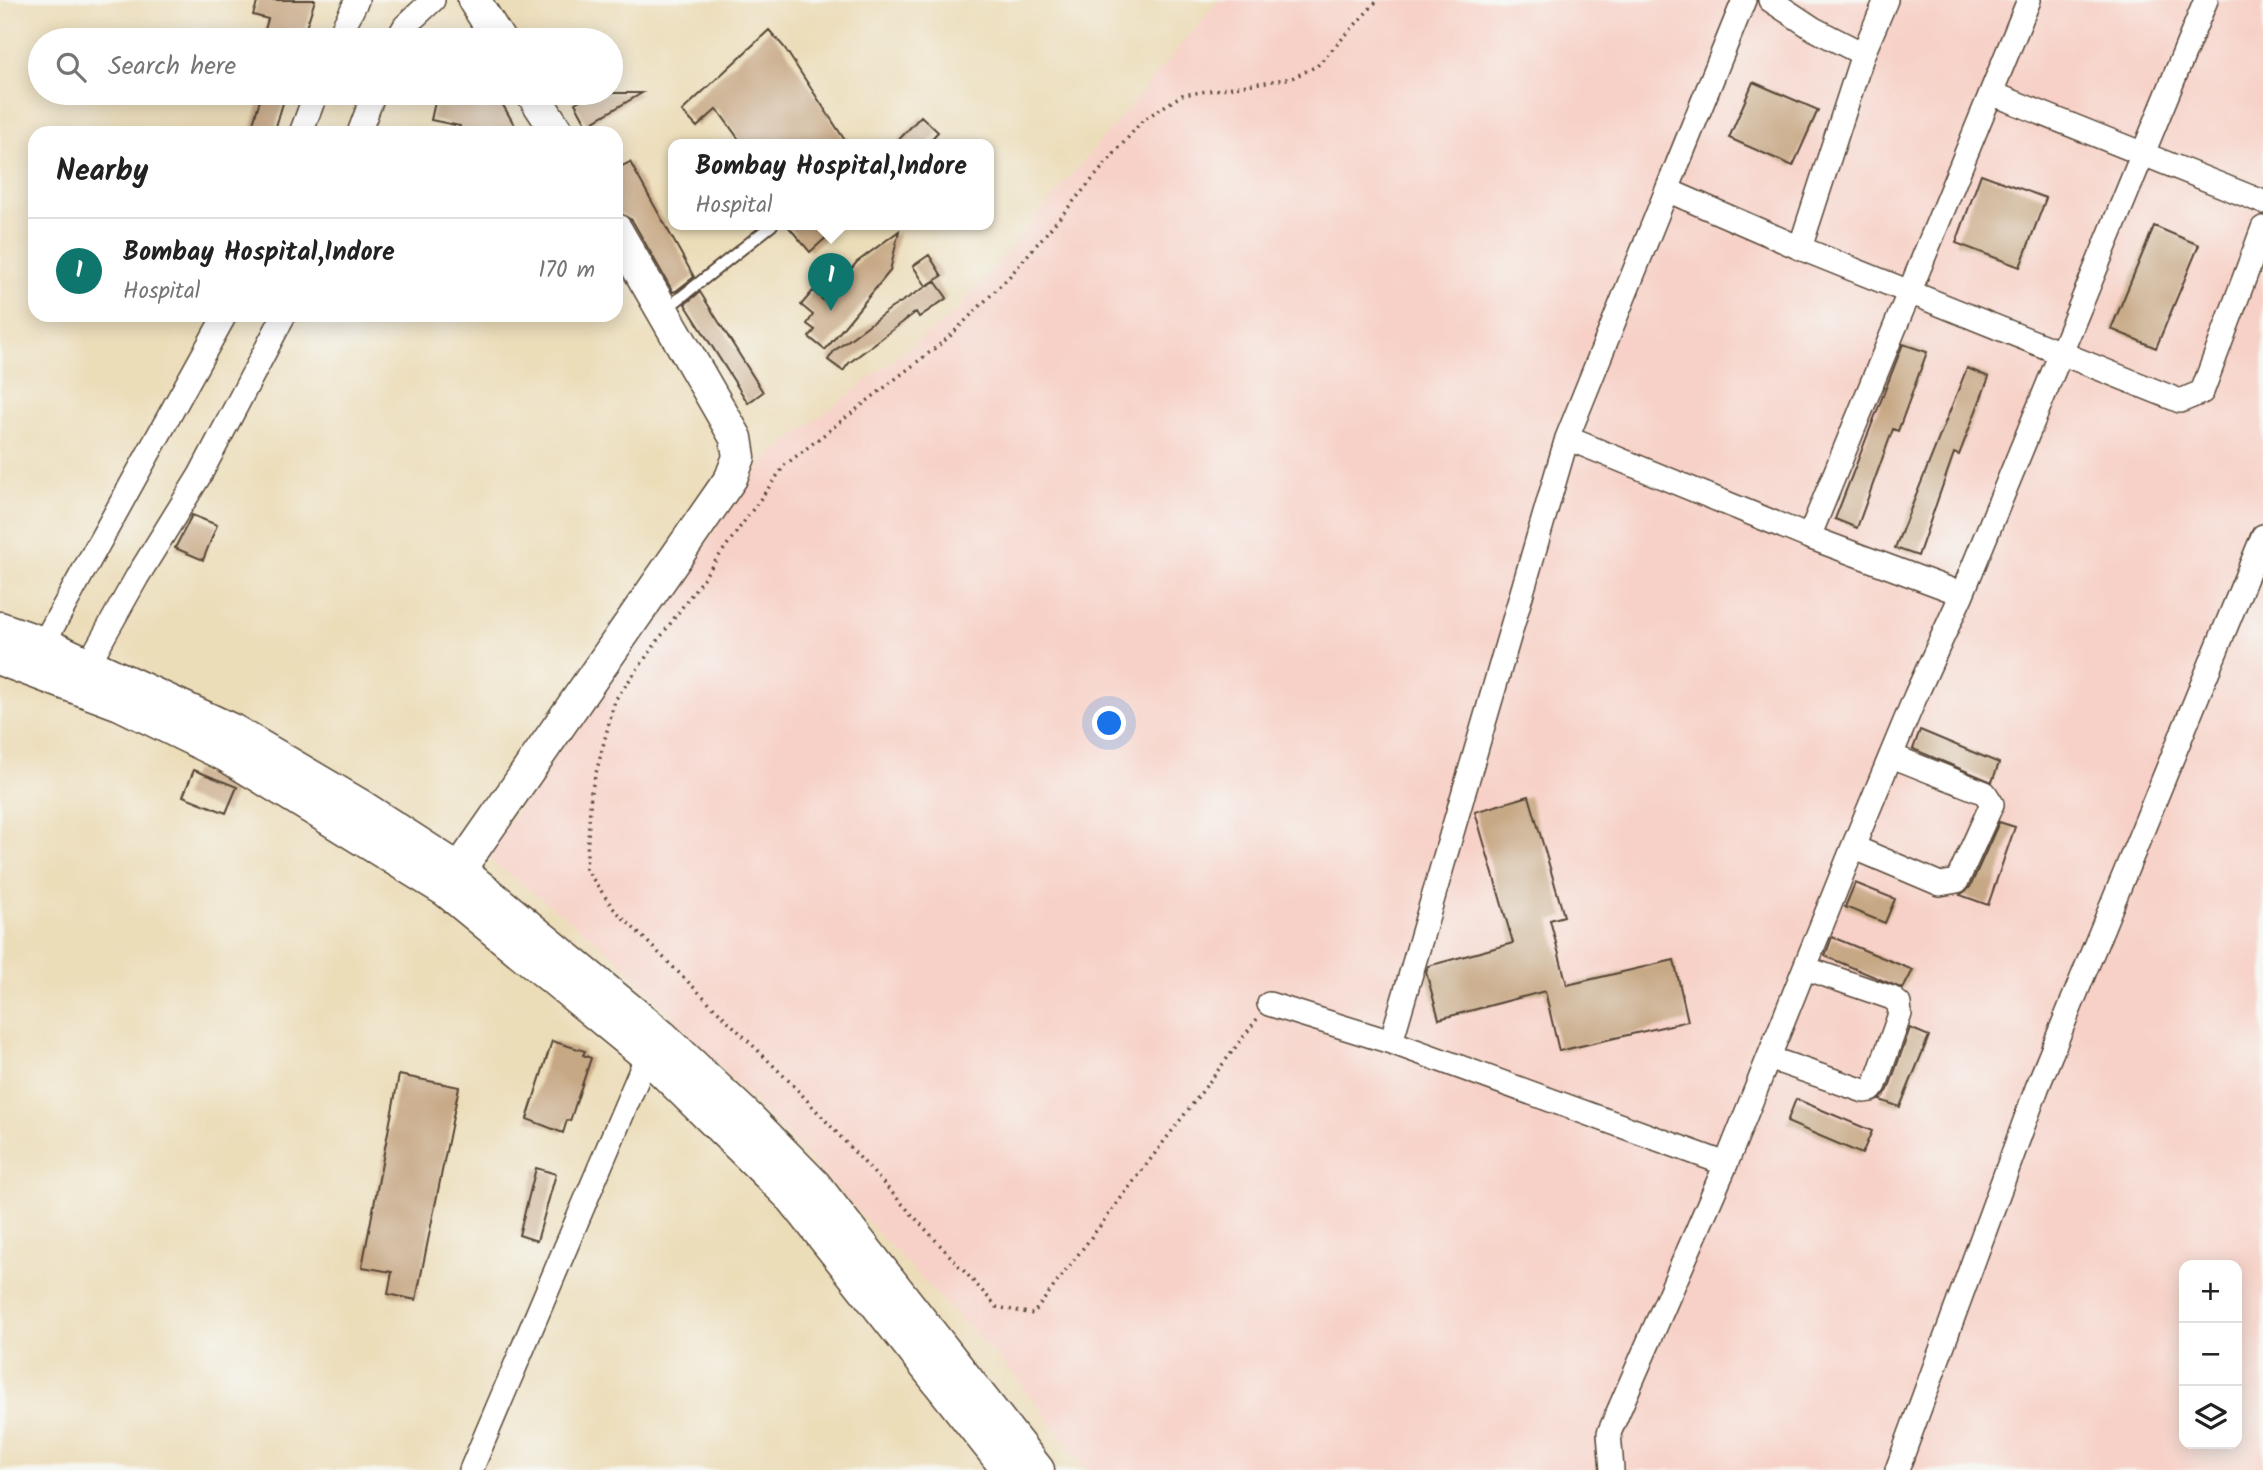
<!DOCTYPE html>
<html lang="en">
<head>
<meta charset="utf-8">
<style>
  :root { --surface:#fff; --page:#f6f6f6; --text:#222; --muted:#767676; --line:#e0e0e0; --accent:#0f766e }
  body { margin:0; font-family:Kalam,sans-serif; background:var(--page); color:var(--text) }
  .controls { position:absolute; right:21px; bottom:21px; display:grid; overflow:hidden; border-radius:14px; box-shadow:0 4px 18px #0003 }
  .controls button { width:63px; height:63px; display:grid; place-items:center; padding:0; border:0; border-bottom:2px solid var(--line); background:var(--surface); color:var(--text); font:35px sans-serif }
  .you { position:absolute; left:1110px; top:724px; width:24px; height:24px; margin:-18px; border:5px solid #fff; border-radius:50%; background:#1a73e8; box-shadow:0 0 0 10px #1a73e833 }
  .badge { display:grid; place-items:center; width:46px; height:46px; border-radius:50%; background:var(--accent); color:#fff; font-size:23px; font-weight:700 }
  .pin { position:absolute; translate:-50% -58px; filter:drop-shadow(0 2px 4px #0008) }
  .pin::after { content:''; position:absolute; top:37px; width:24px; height:21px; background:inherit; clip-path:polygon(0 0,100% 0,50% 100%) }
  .popup { position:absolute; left:668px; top:139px; width:326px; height:91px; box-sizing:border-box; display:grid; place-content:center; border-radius:14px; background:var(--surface); filter:drop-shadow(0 2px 5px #0005); font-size:23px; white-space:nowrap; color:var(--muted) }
  .popup b { font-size:26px; color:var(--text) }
  .popup::after { content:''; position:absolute; left:50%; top:100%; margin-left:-14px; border:14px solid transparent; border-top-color:var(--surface) }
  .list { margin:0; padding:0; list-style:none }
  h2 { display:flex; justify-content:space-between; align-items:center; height:91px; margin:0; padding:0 28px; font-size:30px }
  h2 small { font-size:23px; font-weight:400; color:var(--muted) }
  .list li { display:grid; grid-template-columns:46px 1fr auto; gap:21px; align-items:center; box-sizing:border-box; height:105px; padding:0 28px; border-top:2px solid var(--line) }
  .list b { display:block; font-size:26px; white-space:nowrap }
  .list p { margin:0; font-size:23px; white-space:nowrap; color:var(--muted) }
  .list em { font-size:23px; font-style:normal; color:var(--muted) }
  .icon { flex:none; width:38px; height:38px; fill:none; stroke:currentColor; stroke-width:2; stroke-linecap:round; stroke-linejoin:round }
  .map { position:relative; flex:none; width:2263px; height:1470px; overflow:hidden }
  .search { position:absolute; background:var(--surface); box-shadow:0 4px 18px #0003; left:28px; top:28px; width:595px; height:77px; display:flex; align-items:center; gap:18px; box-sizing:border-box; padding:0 24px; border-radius:38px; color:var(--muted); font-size:26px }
  .panel { position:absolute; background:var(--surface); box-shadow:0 4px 18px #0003; left:28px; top:126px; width:595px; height:196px; border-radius:21px }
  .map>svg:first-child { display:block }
  .built { fill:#f7d1c7; fill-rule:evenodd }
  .building { fill:#c7a885 }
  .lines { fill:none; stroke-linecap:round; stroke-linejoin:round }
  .lane-casing { stroke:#564535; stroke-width:14 }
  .street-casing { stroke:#564535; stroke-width:26 }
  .secondary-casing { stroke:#564535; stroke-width:35 }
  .path { stroke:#564535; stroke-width:3.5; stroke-dasharray:2 5; stroke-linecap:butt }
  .lane { stroke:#fff; stroke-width:10 }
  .street { stroke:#fff; stroke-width:23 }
  .secondary { stroke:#fff; stroke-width:32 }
</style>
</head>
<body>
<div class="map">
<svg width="2263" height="1470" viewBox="0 0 2263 1470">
  <rect width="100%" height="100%" fill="#f6f6f2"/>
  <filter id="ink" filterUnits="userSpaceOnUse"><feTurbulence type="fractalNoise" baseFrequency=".0143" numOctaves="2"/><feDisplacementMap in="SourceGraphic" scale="14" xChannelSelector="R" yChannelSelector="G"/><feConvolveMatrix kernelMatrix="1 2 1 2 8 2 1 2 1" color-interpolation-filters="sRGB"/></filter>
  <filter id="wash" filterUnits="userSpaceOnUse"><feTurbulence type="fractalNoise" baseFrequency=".00686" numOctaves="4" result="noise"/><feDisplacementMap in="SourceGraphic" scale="28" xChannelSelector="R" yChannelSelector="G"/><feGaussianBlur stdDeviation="1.57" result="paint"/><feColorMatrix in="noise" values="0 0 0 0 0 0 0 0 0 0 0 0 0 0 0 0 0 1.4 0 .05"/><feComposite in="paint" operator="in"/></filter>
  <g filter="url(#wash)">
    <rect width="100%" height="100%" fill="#ecddb9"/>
    <path class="built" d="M1219 0H2263V1470H1086L1018 1380 610 951 485 856 765 459 959 309ZM2184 1265H2237V1444H2184Z"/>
    <g id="blocks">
      <path class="building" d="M258 0H315L302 40H262L268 19 253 15Z
        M769 30 784 47 848 145H743L717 109 697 127 682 111Z
        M1753 82 1818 110 1793 166 1729 138Z
        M262 93H286L274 133H250Z
        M437 93H496L519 133H458L460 126 431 120Z
        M592 93H642L587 125 575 103Z
        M921 116 938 132 926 145H894Z
        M630 162 694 277 676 291 673 292 632 220 616 212V169Z
        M1981 174 2046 198 2020 267 1956 243Z
        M787 225H824L829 235 810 252Z
        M2154 226 2199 245 2156 348 2111 329Z
        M899 231 890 271 825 350 809 337 815 330 807 324 813 315 801 305 813 291 824 301 857 262Z
        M929 255 942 276 926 286 913 266Z
        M935 281 947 298 919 317 916 312 849 363 843 371 828 360 834 351 890 309Z
        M700 292 763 392 748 403 685 304Z
        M1903 344 1927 352 1898 431 1893 429 1857 528 1835 519Z
        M1967 368 1989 377 1959 455 1954 453 1918 556 1895 548Z
        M192 515 217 525 203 560 175 548Z
        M1920 730 1999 763 1992 782 1913 749Z
        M194 770 237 787 226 813 183 796Z
        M1529 796 1564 916 1550 920 1567 985 1674 960 1688 1021 1559 1051 1545 991 1439 1019 1426 972 1428 966 1513 943 1475 812Z
        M1999 822 2015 827 1988 905 1960 895 1970 887Z
        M1855 883 1895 899 1885 923 1845 907Z
        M1832 937 1913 970 1903 989 1825 956Z
        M1910 1028 1929 1036 1900 1107 1880 1100 1888 1090Z
        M552 1041 585 1051 583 1055 591 1058 570 1121 567 1120 563 1133 527 1119Z
        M399 1075 459 1087 416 1300 388 1294 392 1272 362 1267Z
        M1796 1099 1872 1131 1862 1154 1787 1122Z
        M536 1168 556 1174 537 1241 519 1235Z"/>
    </g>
  </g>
  <g filter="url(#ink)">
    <use href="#blocks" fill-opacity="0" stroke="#564535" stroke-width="2"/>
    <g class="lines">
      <defs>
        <path id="lane" d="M666 309 772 225"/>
        <path id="street" d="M1744 0 1667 190 1800 248 2180 401 2202 392 2263 228
          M1770 0 1814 29 1863 54 1800 248
          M337 40 357 0
          M397 40 405 26 433 0
          M1863 54 1886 0
          M1991 93 2263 202
          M301 133 316 93
          M359 133 374 93
          M1567 438 1809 537
          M1962 594 1809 537 2029 0
          M37 655 225 315
          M82 675 137 577 200 475 284 315
          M1853 847 1940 884 1957 881 1992 804 1985 793 1892 756
          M1269 1004 1391 1042 1726 1164
          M1391 1042 1567 438 1667 190
          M1769 1058 1864 1091 1871 1090 1875 1085 1900 1014 1899 1004 1892 998 1805 968
          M471 1470 647 1056 656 1044
          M1612 1470 1609 1433 1726 1164 1853 847 1916 695 1962 594 2206 0
          M1897 1470 2037 1088 2263 536"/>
        <path id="secondary" d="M474 0 499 40
          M532 93 558 133
          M0 628 43 643 234 731 358 804 460 870 662 1036 751 1120 815 1185 1038 1470
          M0 659 120 704 227 756 445 890 647 1056 793 1199 1008 1470
          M448 886 731 478 739 457 736 438 616 230"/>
      </defs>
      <use href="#lane" class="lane-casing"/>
      <use href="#street" class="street-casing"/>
      <use href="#secondary" class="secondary-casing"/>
      <path class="path" d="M1257 1019 1033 1314 997 1307 792 1084 613 908 586 869 591 792 615 700 785 465 948 338 1009 277 1143 120 1182 95 1292 78 1317 66 1378 0"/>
      <use href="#lane" class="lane"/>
      <use href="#street" class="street"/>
      <use href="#secondary" class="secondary"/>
    </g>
  </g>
</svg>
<div class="controls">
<button>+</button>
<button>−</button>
<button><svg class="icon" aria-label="layers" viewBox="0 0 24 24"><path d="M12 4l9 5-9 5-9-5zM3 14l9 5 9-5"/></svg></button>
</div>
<div class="you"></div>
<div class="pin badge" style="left:831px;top:311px">1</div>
<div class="popup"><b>Bombay Hospital,Indore</b>Hospital</div>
<div class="search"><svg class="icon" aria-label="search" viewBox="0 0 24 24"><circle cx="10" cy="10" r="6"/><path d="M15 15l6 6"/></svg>Search here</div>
<section class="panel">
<h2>Nearby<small></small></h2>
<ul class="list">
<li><span class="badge">1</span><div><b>Bombay Hospital,Indore</b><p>Hospital</p></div><em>170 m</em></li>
</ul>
</section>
</div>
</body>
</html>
